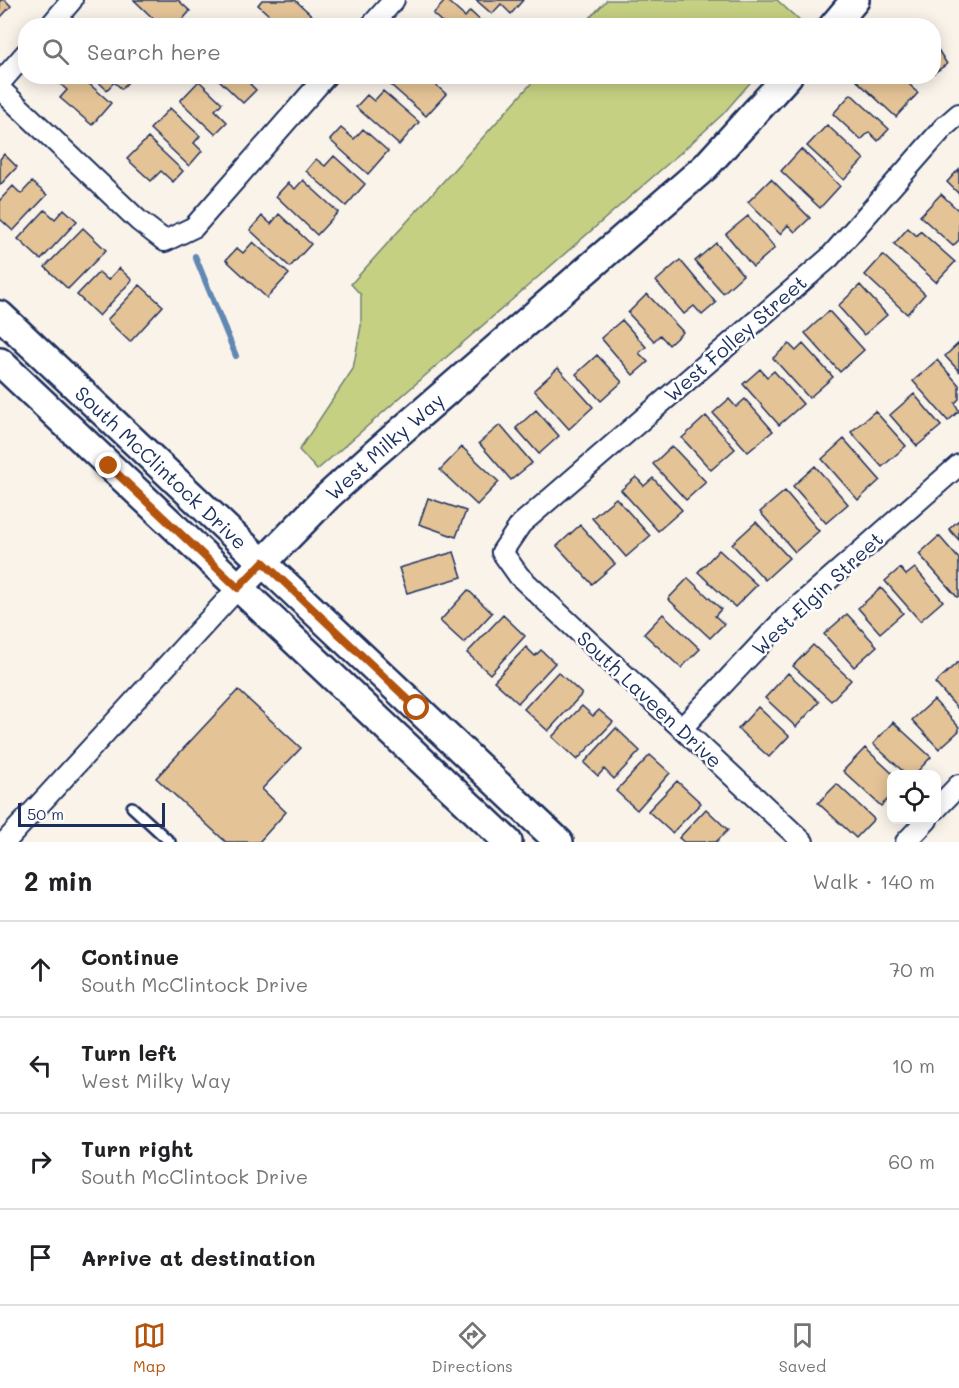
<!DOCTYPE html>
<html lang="en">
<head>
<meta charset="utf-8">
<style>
  :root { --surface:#fff; --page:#f2f2f2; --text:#202124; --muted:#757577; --line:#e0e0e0; --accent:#b45309 }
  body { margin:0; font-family:Mali,sans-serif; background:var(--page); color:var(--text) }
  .controls { position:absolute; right:18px; bottom:18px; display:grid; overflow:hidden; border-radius:12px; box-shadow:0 3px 15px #0003 }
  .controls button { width:54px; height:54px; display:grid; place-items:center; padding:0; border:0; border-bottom:2px solid var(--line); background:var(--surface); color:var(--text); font:30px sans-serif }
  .scale { position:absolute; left:18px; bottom:15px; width:147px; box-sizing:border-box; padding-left:6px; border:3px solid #1b2f5e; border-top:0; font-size:16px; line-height:21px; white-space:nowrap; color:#1b2f5e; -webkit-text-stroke:4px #fff; paint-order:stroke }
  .stop { position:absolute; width:18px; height:18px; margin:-14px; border:4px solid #b45309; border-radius:50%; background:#fff }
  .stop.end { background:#b45309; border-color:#fff; box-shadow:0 2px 6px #0008 }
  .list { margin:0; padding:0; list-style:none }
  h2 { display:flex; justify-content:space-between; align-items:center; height:78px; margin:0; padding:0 24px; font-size:26px }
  h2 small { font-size:20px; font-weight:400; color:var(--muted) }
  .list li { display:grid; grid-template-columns:39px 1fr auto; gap:18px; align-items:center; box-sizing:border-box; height:96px; padding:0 24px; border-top:2px solid var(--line) }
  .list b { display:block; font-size:22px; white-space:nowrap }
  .list p { margin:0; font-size:20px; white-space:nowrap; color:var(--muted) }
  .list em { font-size:20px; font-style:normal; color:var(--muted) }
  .icon { flex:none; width:33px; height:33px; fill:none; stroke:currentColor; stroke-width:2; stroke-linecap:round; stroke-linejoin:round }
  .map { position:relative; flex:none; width:959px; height:842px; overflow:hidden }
  .search { position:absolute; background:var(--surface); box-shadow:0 3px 15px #0003; left:18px; right:18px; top:18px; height:66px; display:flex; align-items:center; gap:15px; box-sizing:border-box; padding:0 21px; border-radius:24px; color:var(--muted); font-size:22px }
  .sheet { height:462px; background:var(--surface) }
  nav { display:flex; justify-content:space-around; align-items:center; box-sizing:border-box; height:84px; border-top:2px solid var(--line); background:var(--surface); font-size:16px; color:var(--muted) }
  nav a { display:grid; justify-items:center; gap:3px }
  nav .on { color:var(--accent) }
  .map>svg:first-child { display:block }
  .green { fill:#c5d083; stroke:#708070; stroke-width:1.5 }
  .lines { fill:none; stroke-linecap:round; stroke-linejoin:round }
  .stream { stroke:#6088b3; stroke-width:6 }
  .building { fill:#e4c396; stroke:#1b2f5e; stroke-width:1.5 }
  .lane-casing { stroke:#1b2f5e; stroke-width:14 }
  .street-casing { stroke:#1b2f5e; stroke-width:24 }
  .secondary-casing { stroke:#1b2f5e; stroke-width:32 }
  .lane { stroke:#fff; stroke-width:9 }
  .street { stroke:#fff; stroke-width:20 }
  .secondary { stroke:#fff; stroke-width:27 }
  .route { stroke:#b45309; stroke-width:8 }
  .labels { text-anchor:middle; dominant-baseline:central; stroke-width:5; stroke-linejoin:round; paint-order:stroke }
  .street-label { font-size:20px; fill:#1b2f5e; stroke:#fff }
</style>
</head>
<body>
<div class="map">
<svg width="959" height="842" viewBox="0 0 959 842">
  <rect width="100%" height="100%" fill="#faf3ea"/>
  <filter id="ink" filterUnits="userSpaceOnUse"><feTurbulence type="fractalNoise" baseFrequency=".0167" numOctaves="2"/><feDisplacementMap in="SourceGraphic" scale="12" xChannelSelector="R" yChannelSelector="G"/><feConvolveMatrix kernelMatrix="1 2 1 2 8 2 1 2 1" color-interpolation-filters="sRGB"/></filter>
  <g filter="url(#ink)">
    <path class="green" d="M607 0H777L802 23 799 26 583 25Z
      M538 76 755 77 723 114 687 147 317 470 299 450 353 369 361 326V295L351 284Z"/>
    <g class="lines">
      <path class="stream" d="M195 256 236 356"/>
    </g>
    <path class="building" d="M0 0H5L11 6 0 18Z
      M134 0H178L190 11 177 26H161Z
      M262 0H295L317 20 313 26H281L258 5Z
      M446 0 465 17 470 11 486 26H446L433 14Z
      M476 0H523L511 14 501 4 492 14Z
      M934 43 947 64 934 73Z
      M62 76H80L111 103 92 125 60 98 67 90 58 82Z
      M92 76H133L122 89 114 82 107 90Z
      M215 76H257L250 84 256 90 243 103Z
      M387 76H426L446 94 426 116 384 79Z
      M858 76H901L918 93 896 117 856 80Z
      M199 81 222 103 215 110 227 122 215 134 180 101Z
      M383 91 419 122 399 145 356 107 367 95 374 101Z
      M851 94 889 129 878 141 869 132 861 140 833 114Z
      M170 108 200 136 194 143 202 151 189 166 150 129Z
      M827 125 864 159 844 180 807 146Z
      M341 128 354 139 363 129 388 151 368 174 330 140Z
      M148 138 183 171 173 182 161 171 151 181 127 159Z
      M801 149 840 186 820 208 781 171Z
      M4 154 17 167 0 185V159Z
      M334 156 365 184 346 206 306 171 316 159 325 166Z
      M959 169V194L947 182Z
      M771 179 810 218 795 232 788 225 780 234 748 202Z
      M303 180 338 212 317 235 276 196 288 183 295 189Z
      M32 182 47 195 13 231 0 219V200L13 186 21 194Z
      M941 194 959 211V240L953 246 920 216Z
      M64 209 77 221 41 260 18 239 45 210 55 219Z
      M279 214 311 244 290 267 250 230 262 216 271 224Z
      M748 216 775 248 753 267 726 234Z
      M83 228 106 250 68 289 45 267Z
      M908 228 917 236 920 231 955 262 936 282 894 244Z
      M253 242 289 274 267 298 226 260 237 248 243 253Z
      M716 243 743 275 723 293 695 261Z
      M883 255 925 294 907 314 865 275Z
      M680 260 716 303 702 315 694 306 684 314 656 281Z
      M119 268 132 280 99 316 77 295 99 272 108 280Z
      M140 285 163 306 130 342 107 320Z
      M860 285 887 315 864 335 838 306Z
      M647 294 683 332 669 345 660 335 654 341 628 313Z
      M829 311 864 350 840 372 805 333Z
      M622 320 646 347 639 353 648 362 633 375 601 338Z
      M959 343V371L945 356Z
      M789 344 796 351 803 344 833 377 809 398 773 358Z
      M597 355 622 382 601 401 576 374Z
      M937 360 959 385V399L955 403 959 411 948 421 913 381Z
      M558 368 593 407 569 429 534 390Z
      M760 369 767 377 774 371 803 404 779 425 743 384Z
      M914 394 941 426 917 446 890 415Z
      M729 399 736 407 745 399 773 431 748 452 713 413Z
      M536 410 559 436 539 454 516 428Z
      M875 411 906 446 882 467 851 432Z
      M706 416 735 449 711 470 682 438Z
      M500 425 532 463 511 480 479 443Z
      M844 439 880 480 858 500 822 459Z
      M672 446 706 482 686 500 653 464Z
      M462 447 499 482 477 505 440 470Z
      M815 466 848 504 826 523 793 486Z
      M636 477 644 486 653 478 682 510 658 531 621 490Z
      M785 491 819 531 795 552 760 512Z
      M428 498 466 511 456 537 419 524Z
      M616 498 650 536 626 557 592 518Z
      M959 520V540L949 529Z
      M756 522 789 558 765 580 732 544Z
      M580 525 615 564 592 584 557 546Z
      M939 536 959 559V596L957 597 919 554Z
      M719 550 757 585 735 607 698 572Z
      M454 552 462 577 407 593 399 568Z
      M900 568 906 575 915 568 943 601 920 621 885 581Z
      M688 578 721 609 715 616 724 624 710 638 668 599Z
      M881 588 903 613 880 633 858 608Z
      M468 590 492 613 464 643 440 621Z
      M663 614 700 649 681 668 644 634Z
      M847 614 877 646 854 667 824 634Z
      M503 615 525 636 490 674 467 653Z
      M813 645 851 680 831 701 793 666Z
      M526 647 535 656 541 650 555 663 518 703 494 681Z
      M958 662 959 664V710L935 683Z
      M558 672 582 694 548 731 524 709Z
      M788 673 819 702 796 727 765 698Z
      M238 690 301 748 262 789 286 812 259 842H226L156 778Z
      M934 700 959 727V731L939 749 912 720Z
      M582 706 593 716 599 710 613 722 577 760 552 737Z
      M758 707 789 736 769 757 738 729Z
      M893 722 931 757 915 774H906L873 744Z
      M616 728 640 751 614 779 604 769 598 776 584 763Z
      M865 748 893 774 892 795 881 806 843 771Z
      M650 755 670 773 637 810 616 791Z
      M677 781 701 803 672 833 648 811Z
      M837 784 874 819 856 838 818 803Z
      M706 809 728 830 716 842H684L679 838Z"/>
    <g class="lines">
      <defs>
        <path id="lane" d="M132 807 170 842"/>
        <path id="street" d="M50 26 72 0
          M371 26 394 0
          M0 83 26 53
          M0 89 139 221 165 241 194 227 326 76
          M682 728 786 617 959 465
          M936 809 959 785
          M5 842 238 588
          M803 842 519 576 502 552 521 524 829 258 944 127 959 114
          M906 842 927 820"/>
        <g id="secondary">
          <path d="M833 26 855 0"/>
          <path id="s1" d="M0 315 559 842"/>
          <path d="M0 362 508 842"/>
          <path id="s2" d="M238 588 327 497 371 457 705 167 788 76"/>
        </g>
      </defs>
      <use href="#lane" class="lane-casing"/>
      <use href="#street" class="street-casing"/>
      <use href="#secondary" class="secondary-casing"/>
      <use href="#lane" class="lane"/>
      <use href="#street" class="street"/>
      <use href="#secondary" class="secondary"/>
    </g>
  </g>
  <g class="lines" filter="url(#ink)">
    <path class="route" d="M109 466 238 588 263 562 417 708"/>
  </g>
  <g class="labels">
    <g class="street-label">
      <text transform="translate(735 338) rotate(-41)">West Folley Street</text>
      <text stroke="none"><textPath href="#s2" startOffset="204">West Milky Way</textPath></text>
      <text stroke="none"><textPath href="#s1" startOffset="222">South McClintock Drive</textPath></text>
      <text transform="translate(817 593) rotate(-43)">West Elgin Street</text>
      <text transform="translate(650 699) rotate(43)">South Laveen Drive</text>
    </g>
  </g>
</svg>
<div class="controls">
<button><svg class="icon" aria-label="locate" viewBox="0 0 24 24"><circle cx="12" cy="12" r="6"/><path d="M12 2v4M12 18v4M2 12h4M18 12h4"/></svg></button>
</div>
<div class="scale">50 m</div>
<div class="stop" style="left:417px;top:708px"></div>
<div class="stop end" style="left:109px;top:466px"></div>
<div class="search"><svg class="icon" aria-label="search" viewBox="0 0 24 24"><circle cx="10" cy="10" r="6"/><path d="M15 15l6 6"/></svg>Search here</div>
</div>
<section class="sheet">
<h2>2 min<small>Walk · 140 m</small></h2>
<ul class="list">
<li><svg class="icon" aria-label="ahead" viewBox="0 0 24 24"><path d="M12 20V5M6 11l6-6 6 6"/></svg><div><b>Continue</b><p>South McClintock Drive</p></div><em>70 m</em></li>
<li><svg class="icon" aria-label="left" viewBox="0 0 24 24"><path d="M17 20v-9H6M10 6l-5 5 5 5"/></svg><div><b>Turn left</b><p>West Milky Way</p></div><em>10 m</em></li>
<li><svg class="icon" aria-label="right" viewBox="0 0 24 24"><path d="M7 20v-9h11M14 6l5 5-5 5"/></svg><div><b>Turn right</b><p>South McClintock Drive</p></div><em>60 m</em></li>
<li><svg class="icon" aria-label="arrive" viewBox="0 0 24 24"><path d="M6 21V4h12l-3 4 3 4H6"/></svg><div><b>Arrive at destination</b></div></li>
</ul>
</section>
<nav>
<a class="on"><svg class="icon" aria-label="map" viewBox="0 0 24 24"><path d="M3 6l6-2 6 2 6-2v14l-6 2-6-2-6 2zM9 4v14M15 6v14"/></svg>Map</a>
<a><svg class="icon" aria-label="directions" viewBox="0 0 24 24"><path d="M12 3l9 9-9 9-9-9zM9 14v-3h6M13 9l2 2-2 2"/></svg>Directions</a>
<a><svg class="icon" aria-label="saved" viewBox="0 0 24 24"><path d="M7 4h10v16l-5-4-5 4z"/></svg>Saved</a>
</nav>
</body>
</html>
